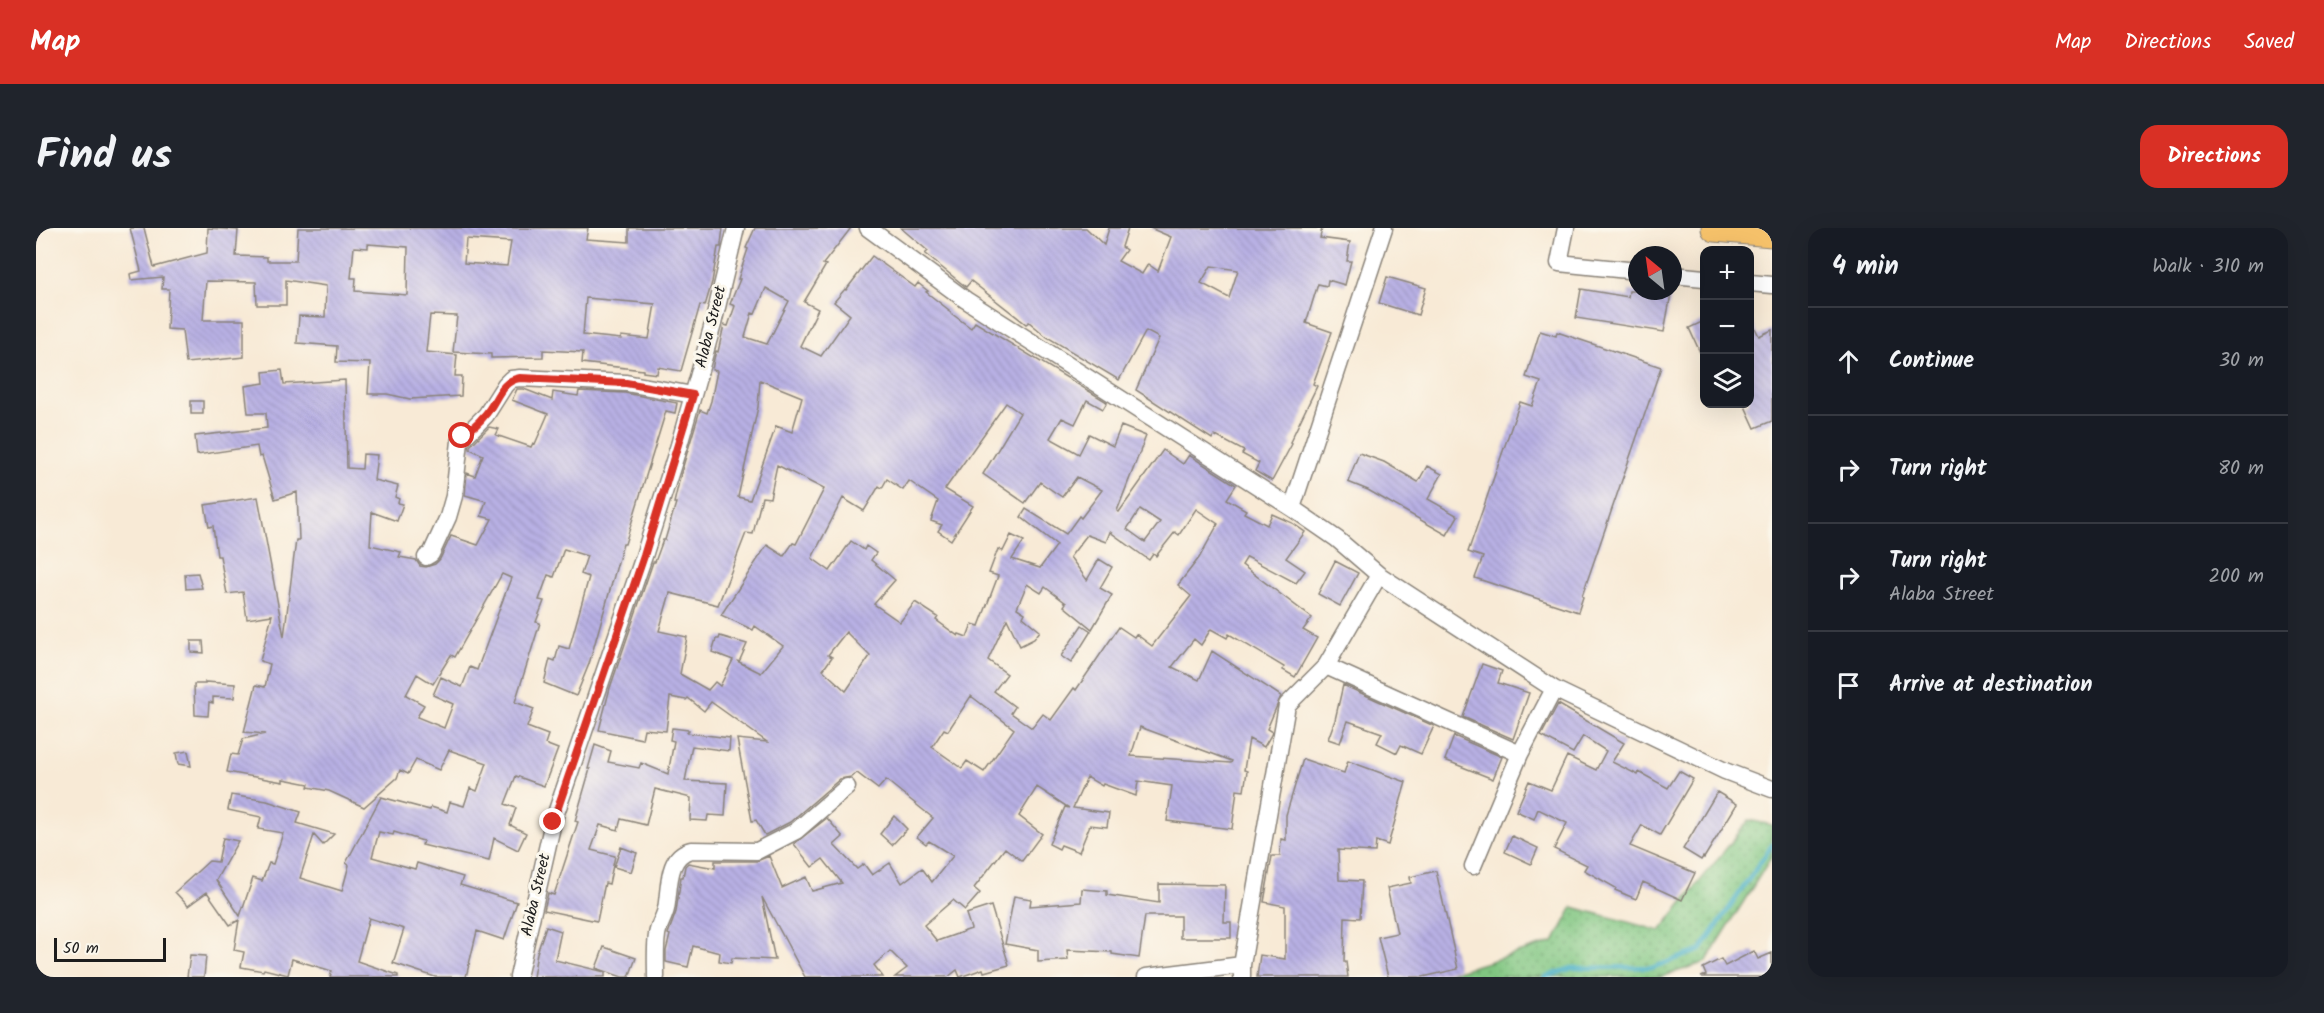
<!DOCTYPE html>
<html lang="en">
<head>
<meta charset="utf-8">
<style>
  :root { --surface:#171b24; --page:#20242c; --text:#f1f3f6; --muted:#9ea1a6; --line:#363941; --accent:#d93025 }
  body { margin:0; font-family:Kalam,sans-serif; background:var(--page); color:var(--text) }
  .controls { position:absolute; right:18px; top:18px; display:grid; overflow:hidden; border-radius:12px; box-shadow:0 6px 24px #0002 }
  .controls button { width:54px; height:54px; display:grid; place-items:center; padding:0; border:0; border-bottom:2px solid var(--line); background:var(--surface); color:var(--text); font:30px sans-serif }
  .compass { position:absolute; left:1592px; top:18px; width:54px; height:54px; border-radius:50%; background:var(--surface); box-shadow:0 6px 24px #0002; rotate:331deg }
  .scale { position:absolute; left:18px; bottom:15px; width:112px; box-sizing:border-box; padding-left:6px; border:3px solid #1c1c1c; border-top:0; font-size:16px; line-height:21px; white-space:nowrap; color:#1c1c1c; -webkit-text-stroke:4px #fbf7ec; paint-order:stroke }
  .stop { position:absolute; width:18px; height:18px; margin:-14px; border:4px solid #d93025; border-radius:50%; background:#fff }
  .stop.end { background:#d93025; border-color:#fff; box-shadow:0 2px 6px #0008 }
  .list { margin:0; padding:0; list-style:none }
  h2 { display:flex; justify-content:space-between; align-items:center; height:78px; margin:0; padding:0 24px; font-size:26px }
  h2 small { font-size:20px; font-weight:400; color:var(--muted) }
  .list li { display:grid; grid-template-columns:39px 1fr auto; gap:18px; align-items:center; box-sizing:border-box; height:108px; padding:0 24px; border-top:2px solid var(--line) }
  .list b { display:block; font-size:22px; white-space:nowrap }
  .list p { margin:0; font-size:20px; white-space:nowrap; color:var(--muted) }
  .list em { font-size:20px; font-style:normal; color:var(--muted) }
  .icon { flex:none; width:33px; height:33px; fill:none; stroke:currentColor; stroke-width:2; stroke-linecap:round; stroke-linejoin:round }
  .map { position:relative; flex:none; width:1736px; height:749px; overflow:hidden; border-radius:18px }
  header { display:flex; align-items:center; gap:36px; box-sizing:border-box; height:84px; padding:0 30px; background:var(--accent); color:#fff }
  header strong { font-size:28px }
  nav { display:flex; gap:33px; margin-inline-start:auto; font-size:21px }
  .intro { display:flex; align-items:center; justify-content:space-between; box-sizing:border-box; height:144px; padding:0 36px }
  h1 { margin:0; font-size:42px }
  .button { padding:15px 27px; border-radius:18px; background:var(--accent); color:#fff; font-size:21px; font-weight:700 }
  main { display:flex; gap:36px; padding:0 36px }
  aside { flex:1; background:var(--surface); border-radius:18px; box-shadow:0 6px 24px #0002 }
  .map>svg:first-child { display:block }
  .grass { fill:url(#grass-dots); stroke:#4e714e; stroke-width:1.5 }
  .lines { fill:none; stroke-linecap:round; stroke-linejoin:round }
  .stream { stroke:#48b0c7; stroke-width:4.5 }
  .building { fill:url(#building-back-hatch); fill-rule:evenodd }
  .street-casing { stroke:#8a8379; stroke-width:19 }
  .primary-casing { stroke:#8a8379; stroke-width:29 }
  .street { stroke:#fff; stroke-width:16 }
  .primary { stroke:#f5c16b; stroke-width:27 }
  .route { stroke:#d93025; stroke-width:8 }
  .labels { text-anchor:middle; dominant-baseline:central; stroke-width:6; stroke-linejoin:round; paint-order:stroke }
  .street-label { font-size:16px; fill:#1c1c1c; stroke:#fbf7ec }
</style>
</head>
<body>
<header>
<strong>Map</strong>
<nav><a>Map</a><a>Directions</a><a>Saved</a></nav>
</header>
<div class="intro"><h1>Find us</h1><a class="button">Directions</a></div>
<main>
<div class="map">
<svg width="1736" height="749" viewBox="0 0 1736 749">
  <defs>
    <pattern id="grass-dots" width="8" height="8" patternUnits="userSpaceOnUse" patternTransform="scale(1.5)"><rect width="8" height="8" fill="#80c681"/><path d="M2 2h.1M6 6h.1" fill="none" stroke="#68a069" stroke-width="1.8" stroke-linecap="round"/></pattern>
    <pattern id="building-back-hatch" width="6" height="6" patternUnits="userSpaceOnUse" patternTransform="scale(1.5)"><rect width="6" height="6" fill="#b8b0e4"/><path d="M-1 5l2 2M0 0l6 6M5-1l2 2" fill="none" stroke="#9e97c3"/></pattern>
  </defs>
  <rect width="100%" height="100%" fill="#fbf7ec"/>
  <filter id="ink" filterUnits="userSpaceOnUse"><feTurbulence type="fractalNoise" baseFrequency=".0167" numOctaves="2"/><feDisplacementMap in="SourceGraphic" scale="12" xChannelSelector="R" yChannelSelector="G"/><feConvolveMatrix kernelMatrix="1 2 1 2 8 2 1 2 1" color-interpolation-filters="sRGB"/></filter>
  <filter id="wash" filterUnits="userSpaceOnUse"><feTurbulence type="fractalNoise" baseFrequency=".008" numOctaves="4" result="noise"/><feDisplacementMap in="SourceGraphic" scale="24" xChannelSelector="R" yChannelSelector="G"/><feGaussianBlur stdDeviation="1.35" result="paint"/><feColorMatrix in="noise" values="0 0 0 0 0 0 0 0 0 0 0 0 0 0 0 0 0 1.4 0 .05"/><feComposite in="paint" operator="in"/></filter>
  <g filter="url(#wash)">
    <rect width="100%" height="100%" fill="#f8ead6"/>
    <path class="grass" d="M1713 592 1736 597V628L1670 734 1625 749H1401L1518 714 1537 679 1624 703Z"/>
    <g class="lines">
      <path class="stream" d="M1509 749 1536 740 1618 739 1665 722 1736 617"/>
    </g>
    <g id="blocks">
      <path class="building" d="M94 0H108L118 39 171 25 172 0 202 2 200 28 231 29V33H260L262 0H552L550 11 593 14V0H687L685 16V19H682L676 54 669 78 664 77 645 143 622 139 621 146 607 144V142L546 135 547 124 507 122V129L455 130V126L417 124 421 88 394 87 390 124 421 127 419 148H426L425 168 374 171 351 166H332L334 135 300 134 301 118 261 115 263 88 289 89 290 58 250 52V77H221L220 54 170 53 167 92H208V129L150 135 146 102 131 101 133 61H126L127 49 95 52 94 46 105 43ZM430 11 475 14 471 38 428 35ZM332 16 372 19 371 67 319 63 320 50H315L318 19 332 20ZM550 70 619 76 613 111 585 108V111L547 107Z
        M719 0H815L787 36 790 37 768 74 782 81 764 118 785 128 814 87 798 74 809 61 810 62 836 28 879 59 882 55 892 63 890 64 913 82 912 83 935 100 939 94 1071 174 1067 181 1051 172 1039 196 1026 190 1014 210 1043 226 1053 206 1077 218 1085 198 1110 208 1081 283 1083 284 1127 222 1147 236 1153 227 1200 257 1191 271 1210 282 1208 285 1231 297 1236 286 1256 295 1269 304 1250 330 1269 343 1260 355 1211 329 1206 337 1276 390 1267 402 1281 410 1259 449 1247 442 1248 439 1193 406 1191 410 1175 401 1165 417 1158 411 1136 439 1163 452 1176 423 1245 468 1231 501 1236 504 1235 507 1228 519 1213 511 1208 542 1211 543 1208 563 1201 562 1196 601 1131 593 1136 558 1102 553 1100 568 1067 556 1066 558 1051 549 1037 580 1073 585 1071 599 1054 597 1043 624 1025 617 1023 621 1013 616 1029 579 1033 580 1001 559 983 588 1006 606 986 633 969 620 938 660 944 665 929 682 917 672 888 697 901 713 935 701 930 686 955 678 973 737 948 744 947 741 924 749 921 742 912 749H859L871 740 854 723 838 737 847 749H769L726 669 739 732 696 730 695 735 683 733 684 725 657 718 652 739 630 734V723L634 707 632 706 640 684 645 649H647L649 638 652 635 679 640V633H721L733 628 746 660 770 649 776 663 806 655 787 631 776 639 758 616 791 590 807 609 798 617 821 641 828 636 836 647 854 635 866 655 886 640 896 654 917 628 893 613 890 616 881 609 897 590 850 552 842 561 821 545 815 549 804 551 754 594 729 607 720 592 716 593 701 511 731 514 675 474 668 483 652 470 650 472 634 469 630 503 608 501 606 511 563 502 574 460 617 334H619L627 312H629L640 275H638L645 245 664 182 671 185 675 173 681 143 676 142 678 131 680 123 682 124 688 97 692 98 699 78 694 76 704 51H702L712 21 710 20ZM730 60 753 73 731 116 709 109 716 85 719 86ZM724 152 766 169 756 204 740 198 714 272 702 269 722 179ZM970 175 984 185 947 246 989 275 1004 254 1026 269 1041 249 1066 262 1045 290 1043 288 1030 306 990 281 985 289 1021 317 1004 340 976 331 988 313 975 307 967 323 962 321 953 345 962 348 943 398 936 396 931 409 923 406 922 408 900 392 902 389 879 374 864 394 838 376 859 352 835 332 840 325 830 318 828 322 815 313 794 343 776 330 807 270 828 283 843 258 846 260 851 251 867 262 873 253 902 273 895 293 906 297 902 303 915 312 937 278 909 261ZM741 237 788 261 760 316 757 315 748 328 731 317 685 387 717 402 719 398 747 418 725 445 701 433 703 434 711 416 684 408 683 411H680L676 424 697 432 684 458 679 454 672 462 644 446 651 409 623 403 634 365 682 377 710 305 717 306 726 269 734 270ZM1104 281 1124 294 1109 314 1091 301ZM1160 281 1182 296 1163 330 1142 357 1155 368 1116 418 1100 406 1098 409 1083 399 1040 462 1038 460 1015 492 1007 486 996 500 975 485 979 479 958 463 971 446 952 432 971 391 984 418 998 411 1004 403 987 389 989 385 981 380 991 356 1005 365 1009 359 1030 375 1028 378 1056 401 1076 367 1064 360 1076 339 1063 331 1051 352 1034 329 1051 307 1070 314 1074 304 1113 332 1117 326 1120 328 1139 304 1143 307ZM810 404 834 428 810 463 787 442 796 429 792 427ZM935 468 978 501 948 544 931 533 926 540 896 519 908 501 912 503ZM1104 499 1196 533 1195 535 1095 528Z
        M865 0H1050L1068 17 1073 0H1092L1086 19 1090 22 1082 33 1106 46 1112 36 1122 43 1135 9 1114 0H1286L1284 10 1314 14 1311 33H1315L1309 57 1292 52 1291 58 1282 56 1270 95 1296 104 1277 156 1281 158 1254 214 1256 216 1236 253 1219 243 1223 235 1206 226 1208 223 1178 207 1176 211 1100 162 1123 110 1110 103 1083 152 1011 109 993 94 990 96 935 53 930 59 889 26 892 23ZM1175 38 1202 42 1193 70 1165 55Z
        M1351 49 1390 60 1382 87 1343 75Z
        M1545 61 1592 69 1593 63H1616L1635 66 1628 104 1540 90Z
        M1713 88 1723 108 1736 102V193L1719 200 1708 176H1713Z
        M1668 93V133L1653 100Z
        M1504 103 1520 108 1521 104 1625 139 1546 368 1547 369 1542 384 1439 350 1447 329 1432 324 1484 174 1496 178 1505 154 1490 149Z
        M246 142 248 156 309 152 311 240 326 241 327 226 341 227 338 252 362 258 359 269 363 271 362 275 367 276 361 293 336 284 334 317 365 324 363 329 380 332 384 338 390 339 399 336 404 331 415 308 442 317 456 291 445 288 450 273 429 267 431 245 439 248 447 227 434 221V218L453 199 463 201 460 207 495 219 497 215 499 216 512 186 476 172 481 161H488L516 172 517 164 542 168 543 163 589 165 641 175 639 185 630 183 589 316H587L553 436 540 468 508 455 514 431 519 433 523 418 533 421 553 349 545 346 551 328 528 321 518 349 512 347 503 372 508 373 500 394 504 395 479 474 498 481 491 499 512 507 509 516 522 521 508 558 480 548 469 576 480 580 474 597 490 605 482 622 458 610 453 633 386 617 387 613 358 604 357 607 343 604 336 629 379 641 381 635 427 649 424 657 481 674 468 712 441 703 430 749H399L357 735 368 701 333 690 321 733 362 747V749H294L296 743 256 731 252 747 228 741 227 743 205 739 208 724 198 722 203 692 194 697 171 664 152 678 139 664 173 633 182 634 187 610 202 613 180 652 204 688 217 650 226 653 233 635 237 636 247 605 222 601 225 589 192 582 195 567 231 573 265 584 261 595 298 606 287 617 278 607 264 650 306 663 313 637 310 635 345 569 394 582 395 579 411 584 414 574 428 578 434 560 441 563 451 535 413 522 403 542 380 532 372 546 364 542 361 550 328 579 293 563 272 559 273 556 247 551V554L191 544 195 526 202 527 207 511 229 506 208 504 220 457 229 459 234 436 224 433 236 387 211 391 207 364 191 366 184 328H181L177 298 173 299 169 277 222 269 248 409 260 312H263L261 264 239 271 226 228 223 229 221 218 161 227 159 208 231 200 230 185H212L209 158 228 155 227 144ZM466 346 475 350 441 442 434 439 426 459 405 449 397 467 417 476 408 500 381 489 388 477 370 467 381 446 397 456 415 427 419 429Z
        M155 173H167V186H155Z
        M1323 225 1348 234 1382 254 1391 238 1406 246 1392 271 1422 288 1411 307 1332 262 1312 254Z
        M1299 333 1322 345 1304 378 1282 366Z
        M162 345 166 360 150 361 149 346Z
        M1046 397 1055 403 1035 435 1025 428Z
        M155 413H167L168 425 155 424Z
        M1446 436 1466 443 1462 455 1493 465 1477 511 1427 489Z
        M169 454 199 456 198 470 177 469V475L173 474 172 488 159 487 158 456H169Z
        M1307 457 1398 498 1385 526 1365 517 1361 525 1341 515 1346 505 1312 493 1304 515 1292 511 1299 492Z
        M1522 476 1588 515 1576 534 1602 547 1603 544 1632 560 1643 543 1657 551 1624 607 1606 597 1594 618 1659 645 1646 672 1607 654 1600 671 1579 662 1580 660 1548 642 1551 637 1518 621 1531 595 1502 581 1498 591 1480 583 1493 553 1515 562 1531 528 1560 542 1570 523 1547 508 1537 525 1505 508Z
        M636 500 653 502 651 505 694 510 693 523 656 518 649 553 691 555 689 588 672 587 671 593 654 592 655 570 619 561 610 597 585 591 582 602 564 597 555 622 579 628 573 656 569 655 561 693 508 682 512 665 518 667 542 594 539 593 554 541H552L559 517 575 523 572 534 603 540 605 535 632 546 638 513 634 512Z
        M1418 508 1466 529 1457 551 1409 532Z
        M152 523 155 538 142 536 140 525Z
        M1267 531 1308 545 1312 533 1370 554 1352 617 1340 613 1339 624 1302 622 1303 652 1326 653 1324 690 1309 689 1308 734H1310L1312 749H1221L1224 727 1249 731V678L1228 674 1236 628H1244L1245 611 1250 612V587Z
        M1681 564 1701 576 1668 630 1667 629 1665 632 1647 621Z
        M858 588 871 601 856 617 844 606Z
        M1476 608 1502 620 1495 636 1469 624Z
        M585 619 601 625 595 644 578 639Z
        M1400 643 1422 741 1387 749H1352L1342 709 1361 705 1351 660 1375 655 1374 649Z
        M1123 656 1189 657 1188 694H1195V710H1144V688H1109L1103 730 1076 726V724L1031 722 1032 732 1002 734V722L969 716 978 668 995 671 994 678 1045 674 1046 661 1071 663V667L1123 675Z
        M510 698 525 703 519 732 569 744V749H497L501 725Z
        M568 719 600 730 593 749H586L560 740Z
        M1718 723 1722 731 1736 725V749H1665L1670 747 1667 740 1685 731 1689 738Z
        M154 727 170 728 168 749H151Z"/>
    </g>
  </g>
  <g filter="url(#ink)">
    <use href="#blocks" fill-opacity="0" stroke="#8a8379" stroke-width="1.5"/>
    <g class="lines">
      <defs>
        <path id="street" d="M832 0 930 72 1256 280 1301 311 1343 347 1518 461 1689 543 1736 561
          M1530 0 1523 35 1601 43
          M1637 47 1668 50
          M1714 55 1736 57
          M1256 280 1348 0
          M390 329 395 326 412 289 418 268 424 213 450 187 469 157 475 151 484 150 590 155 657 167
          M1290 438 1484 526
          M1437 638 1484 526 1518 461
          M482 749 517 594 608 328 643 217 677 96 700 0
          M620 749C620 735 619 721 621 707 622 698 628 690 630 681 634 661 630 628 655 622L721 623 760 603 811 559
          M1110 749 1206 737
          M1206 749V737L1251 477 1290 438 1343 347"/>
        <path id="primary" d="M1679 0 1736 5"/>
      </defs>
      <use href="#street" class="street-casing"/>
      <use href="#primary" class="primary-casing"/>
      <use href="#street" class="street"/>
      <use href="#primary" class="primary"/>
    </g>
  </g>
  <g class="lines" filter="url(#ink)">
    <path class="route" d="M426 208C434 202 442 196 448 188 461 175 463 153 484 150L590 155 657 167 608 328 517 594"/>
  </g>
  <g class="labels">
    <g class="street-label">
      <text transform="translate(675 99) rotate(-76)">Alaba Street</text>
      <text transform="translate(500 667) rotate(-77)">Alaba Street</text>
    </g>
  </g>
</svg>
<div class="controls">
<button>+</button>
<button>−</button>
<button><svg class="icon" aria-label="layers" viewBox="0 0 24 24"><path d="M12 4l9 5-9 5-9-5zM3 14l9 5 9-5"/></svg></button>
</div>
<svg class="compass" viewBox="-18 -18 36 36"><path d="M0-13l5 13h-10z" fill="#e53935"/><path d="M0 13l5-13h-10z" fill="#9ea1a6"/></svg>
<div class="scale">50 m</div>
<div class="stop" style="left:426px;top:208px"></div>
<div class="stop end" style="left:517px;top:594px"></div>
</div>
<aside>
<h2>4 min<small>Walk · 310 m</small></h2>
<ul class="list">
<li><svg class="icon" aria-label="ahead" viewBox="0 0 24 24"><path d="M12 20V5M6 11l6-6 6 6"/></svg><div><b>Continue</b></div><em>30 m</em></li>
<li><svg class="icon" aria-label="right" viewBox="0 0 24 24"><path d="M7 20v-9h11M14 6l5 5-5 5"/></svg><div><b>Turn right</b></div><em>80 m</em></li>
<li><svg class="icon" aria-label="right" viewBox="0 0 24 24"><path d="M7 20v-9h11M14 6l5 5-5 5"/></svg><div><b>Turn right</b><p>Alaba Street</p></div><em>200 m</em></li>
<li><svg class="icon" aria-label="arrive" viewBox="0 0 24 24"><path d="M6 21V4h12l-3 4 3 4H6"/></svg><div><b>Arrive at destination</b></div></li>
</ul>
</aside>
</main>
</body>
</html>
